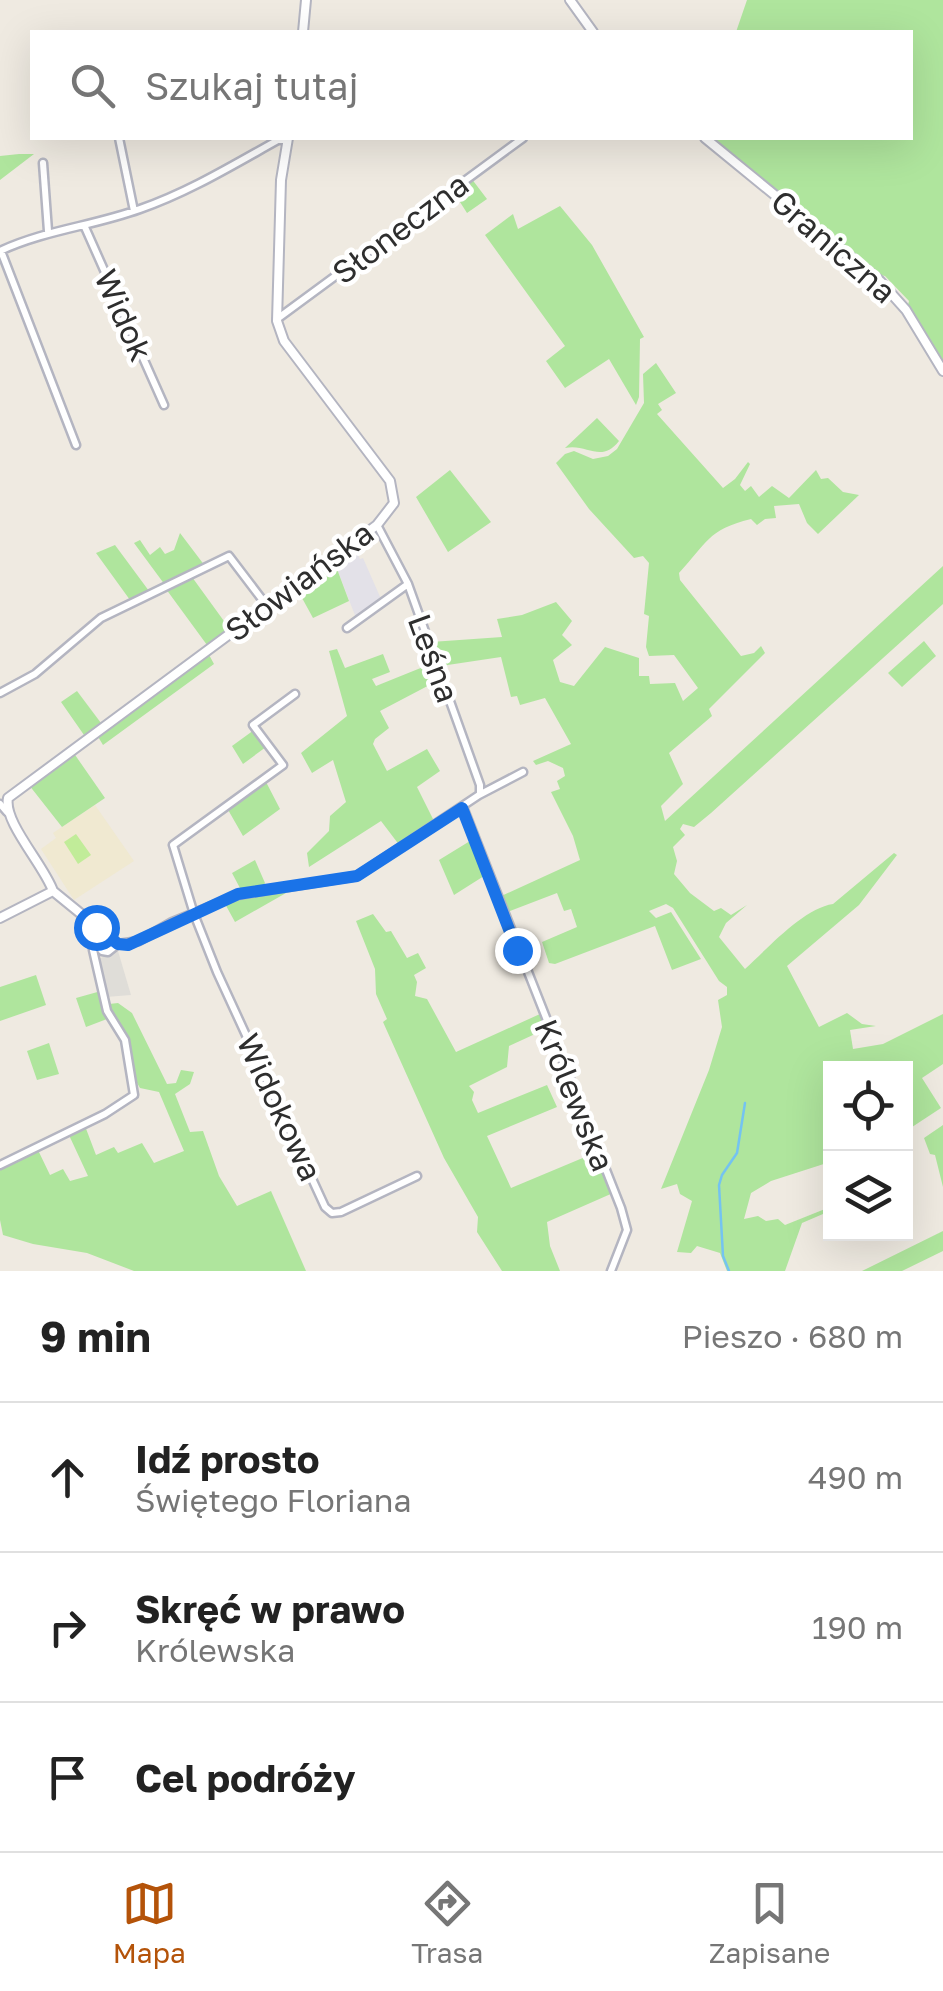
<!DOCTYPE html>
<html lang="pl">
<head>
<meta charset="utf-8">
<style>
  :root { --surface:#fff; --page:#f6f6f6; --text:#222; --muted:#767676; --line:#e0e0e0; --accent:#b45309 }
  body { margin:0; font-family:"Golos Text",sans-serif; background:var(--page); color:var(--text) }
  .controls { position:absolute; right:30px; bottom:30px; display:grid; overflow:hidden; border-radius:0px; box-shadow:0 10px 40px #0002 }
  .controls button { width:90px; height:90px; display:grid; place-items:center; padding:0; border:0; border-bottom:2px solid var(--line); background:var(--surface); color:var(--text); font:50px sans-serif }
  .stop { position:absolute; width:30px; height:30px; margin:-22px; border:8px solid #1a73e8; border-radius:50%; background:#fff }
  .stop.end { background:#1a73e8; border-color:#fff; box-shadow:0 2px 10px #0008 }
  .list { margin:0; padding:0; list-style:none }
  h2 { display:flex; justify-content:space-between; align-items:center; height:130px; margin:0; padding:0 40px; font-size:42px }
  h2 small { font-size:32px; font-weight:400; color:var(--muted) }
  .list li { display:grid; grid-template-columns:65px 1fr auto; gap:30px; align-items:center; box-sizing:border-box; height:150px; padding:0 40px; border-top:2px solid var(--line) }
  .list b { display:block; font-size:38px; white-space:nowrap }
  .list p { margin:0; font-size:32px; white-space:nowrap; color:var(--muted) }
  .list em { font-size:32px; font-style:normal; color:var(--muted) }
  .icon { flex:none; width:55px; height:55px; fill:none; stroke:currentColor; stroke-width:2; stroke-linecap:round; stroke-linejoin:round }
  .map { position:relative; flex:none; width:943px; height:1271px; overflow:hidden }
  .search { position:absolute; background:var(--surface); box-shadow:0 10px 40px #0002; left:30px; right:30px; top:30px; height:110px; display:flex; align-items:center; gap:25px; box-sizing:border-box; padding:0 35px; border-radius:0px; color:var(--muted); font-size:38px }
  .sheet { height:580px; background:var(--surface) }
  nav { display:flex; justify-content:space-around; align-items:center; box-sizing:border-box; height:140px; border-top:2px solid var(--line); background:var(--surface); font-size:28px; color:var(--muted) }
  nav a { display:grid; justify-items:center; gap:5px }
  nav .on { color:var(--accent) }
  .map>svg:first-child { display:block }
  .industrial { fill:#e3e1e8 }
  .education { fill:#f0e9d1 }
  .green { fill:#afe59d }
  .pitch { fill:#c1ec99 }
  .plaza { fill:#dfddd8 }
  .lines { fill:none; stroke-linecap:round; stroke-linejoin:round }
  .stream { stroke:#74c3f1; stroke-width:2.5 }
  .minor-casing { stroke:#b4b5c1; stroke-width:11 }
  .tertiary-casing { stroke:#b4b5c1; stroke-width:12 }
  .minor { stroke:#fff; stroke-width:6 }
  .tertiary { stroke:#fff; stroke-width:8 }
  .route { stroke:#1a73e8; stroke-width:12 }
  .labels { text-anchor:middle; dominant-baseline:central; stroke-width:9; stroke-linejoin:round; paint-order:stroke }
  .street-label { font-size:32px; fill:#2e2e2e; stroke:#fff }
</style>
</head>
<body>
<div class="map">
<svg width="943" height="1271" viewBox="0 0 943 1271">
  <rect width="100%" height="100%" fill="#efeae1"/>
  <path class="industrial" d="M353 545 360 559 363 558 381 599 356 618 334 561Z"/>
  <path class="education" d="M95 805 134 861 74 900 41 849 56 838 53 833Z"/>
  <path class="green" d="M747 0H943V364L908 305 909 301 885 276 876 274 711 138H910V32H736Z
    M19 154H34L0 180V156Z
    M471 178 487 199 467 213 453 191Z
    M560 206 592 245 644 337 640 339 639 397 636 405 609 359 565 388 546 361 565 346 485 235 513 214 518 229Z
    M656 363 676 393 658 404 662 410 657 414 723 488 735 479 748 462 750 464 740 485 745 491 751 486 759 497 772 486 789 498 816 470 821 479 828 478 843 492 859 495 818 534 807 523 799 504 774 506 776 518 765 519 757 525 751 519C707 530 707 543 679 573L680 580 741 656 754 653 761 646 765 653 709 709 712 716 669 753 683 784 661 806 665 821 943 566V604L711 813 694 827 683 824 680 829 685 835 673 847 677 861 674 874 690 893 714 911 721 908 731 915 747 905 726 923 719 937 745 969C768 948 804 908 833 904L894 853 897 855 859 905 787 966 819 1027 847 1013 862 1024 876 1026 850 1030 853 1049 883 1044 943 1014V1064L922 1078 941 1108 906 1131V1068H830V1162L771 1181 751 1193 744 1219 758 1216 766 1221 778 1219 785 1225 830 1207V1211L802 1223 785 1271H727L720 1253 697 1246 691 1253 677 1252 692 1201 680 1194 677 1184 661 1189 709 1070 722 1027 718 1000 727 995V987L719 981 673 908 666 904 649 911 656 918 671 912 701 959 672 970 655 926 555 964 549 963 542 942 577 927 571 909 564 911 557 893 505 913 499 897 580 860 573 836 551 792 560 789 557 781 565 776 563 768 548 761 536 765 533 761 571 744 545 698 520 705 517 696 511 697 501 657 441 666 431 642 502 637 497 619 522 615 556 602 572 621 562 635 572 645 553 660 560 682 574 686 605 647 639 658V676H649L650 684 675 683 683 701 698 688 674 655 649 656 646 647 649 616 644 614 649 563 643 556 634 558 589 509 556 463 565 454 574 451 593 459 608 456 617 449 644 403 643 374Z
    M597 418 619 441C601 464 587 443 565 448Z
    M450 470 491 522 448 552 416 497Z
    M180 533 205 566 165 585 134 543 140 540 150 555 160 547 165 554 174 550Z
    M115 545 149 591 130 600 96 553Z
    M334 561 349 601 313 618 296 587Z
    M192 577 229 628 207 645 166 589Z
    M924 641 936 656 902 687 888 673Z
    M337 649 345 668 383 654 390 672 372 679 376 686 433 663 439 680 380 711 389 728 375 739 373 744 387 771 427 749 440 771 417 787 435 823 400 846 381 821 309 867 307 853 329 831 330 816 346 802 333 760 312 773 301 753 347 716 329 651Z
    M208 653 214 664 103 745 97 735Z
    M77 691 101 723 84 735 61 702Z
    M254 730 266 747 243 764 232 746Z
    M73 752 105 798 62 827 29 785Z
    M265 780 280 809 243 836 227 808Z
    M470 841 484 876 454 895 439 860Z
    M255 860 265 883 262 888 241 890 232 873Z
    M285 890 286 893 235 922 224 902Z
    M373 914 386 932 391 931 407 958 418 953 426 968 414 975 417 982 415 996 427 999 456 1052 540 1014 546 1029 509 1046 507 1067 469 1086 474 1092 472 1100 478 1113 547 1085 557 1107 487 1136 511 1188 597 1152 613 1193 547 1222 550 1246 560 1271H502L477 1232 478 1217 444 1158 383 1022 387 1019 376 994 375 969 356 921Z
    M36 975 46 1005 0 1021V987Z
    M101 991 107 1019 86 1027 76 998Z
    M118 1003 132 1013 167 1084 176 1083 181 1070 194 1072 190 1084 175 1094 190 1132 203 1131 219 1176 237 1206 271 1191 306 1271H134L87 1253 33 1244 3 1235 0 1220V1168L37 1148 50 1175 63 1169 70 1181 88 1176 68 1133 85 1126 96 1155 114 1147 118 1153 142 1143 154 1163 184 1151 159 1092 140 1088 137 1083 129 1041 109 1004Z
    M49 1043 59 1074 37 1080 27 1051Z
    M943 1125V1187L935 1155 930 1154 924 1138Z
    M943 1231V1251L902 1271H862Z"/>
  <path class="pitch" d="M76 834 91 855 78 864 64 842Z"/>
  <path class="plaza" d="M118 951 131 995 106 997 98 959Z"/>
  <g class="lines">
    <path class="stream" d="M729 1271 723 1256 719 1185 722 1175 737 1153 745 1103"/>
    <defs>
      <path id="minor" d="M119 138 134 211
        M43 163 48 231
        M84 225 164 405
        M0 251C45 230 93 226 140 209 189 192 233 165 278 140H287
        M1 251 76 445
        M277 319 523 138
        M377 525 408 584 480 785V794
        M347 628 408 584
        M0 693 35 674 101 618 229 556 267 606
        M295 694 253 725 283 765 173 845 194 914 217 972 325 1207 332 1213 341 1212 417 1176
        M0 804 7 812
        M463 807 621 1208 627 1230 611 1271
        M94 940 102 951 108 952 118 944 139 941 172 922 238 895 357 876 479 795 523 772
        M0 1165 105 1114 134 1095 125 1040 107 1011 93 950 96 927"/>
      <path id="tertiary" d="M570 0 593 32
        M303 32 306 0
        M705 138 880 281 906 310 943 371
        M53 891C44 865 3 822 8 798L377 525 394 503 390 481 284 341 277 321 281 180 288 138
        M53 891 118 944
        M0 918 53 891"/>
    </defs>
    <use href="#minor" class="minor-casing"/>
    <use href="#tertiary" class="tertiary-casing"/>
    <use href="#minor" class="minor"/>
    <use href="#tertiary" class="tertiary"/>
  </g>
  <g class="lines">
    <path class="route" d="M96 927 118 944 128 945 238 894 357 876 462 808 517 950"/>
  </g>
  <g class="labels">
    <g class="street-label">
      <text transform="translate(400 228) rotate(-37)">Słoneczna</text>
      <text transform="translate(834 246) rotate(41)">Graniczna</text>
      <text transform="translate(124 315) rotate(66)">Widok</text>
      <text transform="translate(299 581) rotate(-37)">Słowiańska</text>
      <text transform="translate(434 658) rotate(70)">Leśna</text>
      <text transform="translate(575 1095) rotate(68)">Królewska</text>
      <text transform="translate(280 1107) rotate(65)">Widokowa</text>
    </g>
  </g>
</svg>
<div class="controls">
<button><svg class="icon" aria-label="locate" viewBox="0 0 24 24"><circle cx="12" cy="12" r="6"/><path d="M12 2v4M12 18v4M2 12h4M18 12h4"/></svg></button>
<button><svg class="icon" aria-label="layers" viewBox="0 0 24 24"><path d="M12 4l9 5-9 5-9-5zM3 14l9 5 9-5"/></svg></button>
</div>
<div class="stop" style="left:96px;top:927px"></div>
<div class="stop end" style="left:517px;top:950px"></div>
<div class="search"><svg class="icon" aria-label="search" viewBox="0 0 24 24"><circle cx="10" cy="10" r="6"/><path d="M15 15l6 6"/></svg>Szukaj tutaj</div>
</div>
<section class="sheet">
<h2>9 min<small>Pieszo · 680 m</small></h2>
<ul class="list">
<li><svg class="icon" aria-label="ahead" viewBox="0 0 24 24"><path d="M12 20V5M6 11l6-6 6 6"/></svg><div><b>Idź prosto</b><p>Świętego Floriana</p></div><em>490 m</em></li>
<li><svg class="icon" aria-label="right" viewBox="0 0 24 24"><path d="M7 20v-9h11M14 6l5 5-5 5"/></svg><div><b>Skręć w prawo</b><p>Królewska</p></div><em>190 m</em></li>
<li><svg class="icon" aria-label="arrive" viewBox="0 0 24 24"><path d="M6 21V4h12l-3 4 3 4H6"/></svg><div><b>Cel podróży</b></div></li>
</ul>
</section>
<nav>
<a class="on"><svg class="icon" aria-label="map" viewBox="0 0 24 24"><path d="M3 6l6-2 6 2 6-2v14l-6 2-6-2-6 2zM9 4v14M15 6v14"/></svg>Mapa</a>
<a><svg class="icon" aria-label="directions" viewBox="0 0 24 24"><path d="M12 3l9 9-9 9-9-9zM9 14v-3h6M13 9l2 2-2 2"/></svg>Trasa</a>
<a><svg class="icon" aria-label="saved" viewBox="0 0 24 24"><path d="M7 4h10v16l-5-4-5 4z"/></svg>Zapisane</a>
</nav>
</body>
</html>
